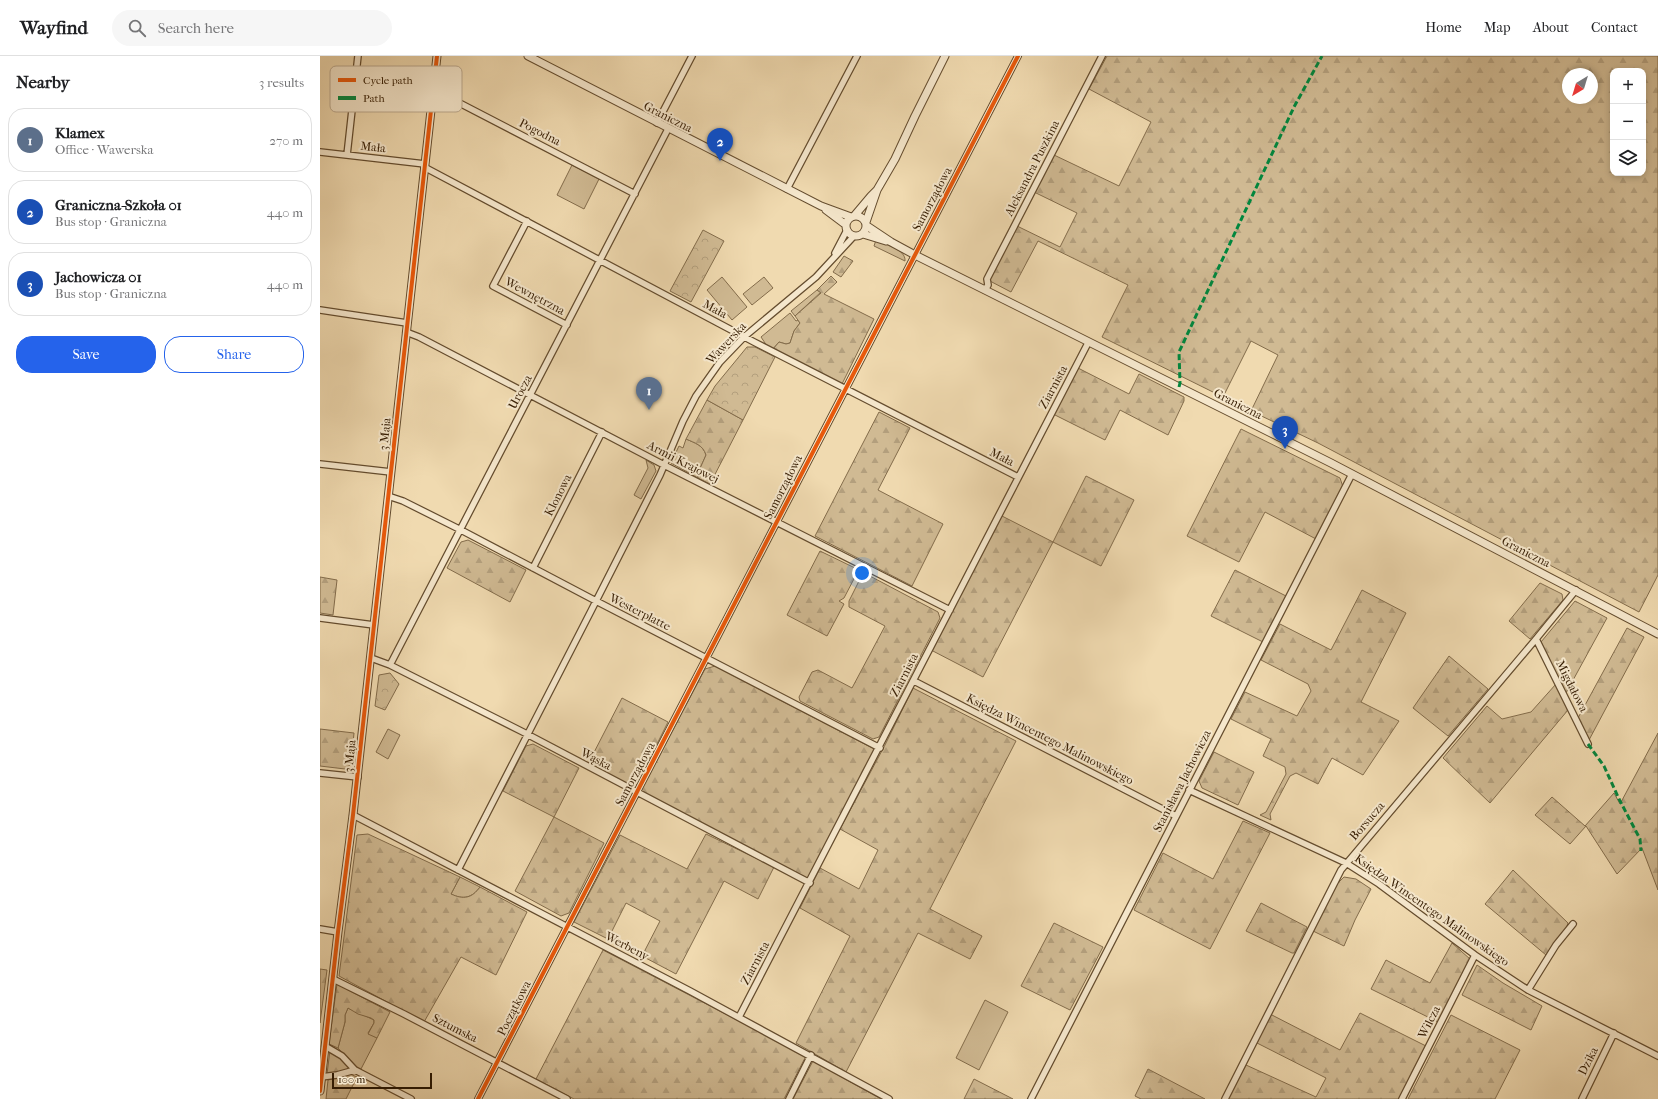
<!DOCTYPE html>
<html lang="en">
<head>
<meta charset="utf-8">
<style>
  :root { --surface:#fff; --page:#f6f6f6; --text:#202124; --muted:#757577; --line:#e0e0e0; --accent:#2563eb }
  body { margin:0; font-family:"IM FELL French Canon",serif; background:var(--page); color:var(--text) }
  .controls { position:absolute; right:12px; top:12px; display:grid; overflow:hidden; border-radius:8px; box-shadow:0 2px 6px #0003 }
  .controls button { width:36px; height:36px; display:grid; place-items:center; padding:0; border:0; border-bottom:1px solid var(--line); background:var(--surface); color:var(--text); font:20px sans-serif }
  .compass { position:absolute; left:1242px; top:12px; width:36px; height:36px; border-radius:50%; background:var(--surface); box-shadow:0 2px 6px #0003; rotate:218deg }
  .scale { position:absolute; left:12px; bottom:10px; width:100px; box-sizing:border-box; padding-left:4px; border:2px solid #361d03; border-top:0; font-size:11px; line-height:14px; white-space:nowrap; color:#361d03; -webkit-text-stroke:3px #f5e7cc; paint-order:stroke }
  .you { position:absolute; left:542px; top:517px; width:14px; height:14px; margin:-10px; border:3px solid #fff; border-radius:50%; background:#1a73e8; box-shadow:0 0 0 6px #1a73e833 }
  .badge { display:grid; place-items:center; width:26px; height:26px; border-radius:50%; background:var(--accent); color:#fff; font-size:13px; font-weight:700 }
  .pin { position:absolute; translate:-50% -33px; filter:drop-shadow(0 1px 2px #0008) }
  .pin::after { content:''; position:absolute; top:21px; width:14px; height:12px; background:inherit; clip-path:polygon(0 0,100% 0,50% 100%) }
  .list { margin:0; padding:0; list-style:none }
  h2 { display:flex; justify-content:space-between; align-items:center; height:52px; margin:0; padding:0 16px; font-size:17px }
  h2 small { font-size:13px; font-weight:400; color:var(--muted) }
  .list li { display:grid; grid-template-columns:26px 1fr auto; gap:12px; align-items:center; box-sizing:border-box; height:64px; margin:0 8px 8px; padding:0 8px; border:1px solid var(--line); border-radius:16px }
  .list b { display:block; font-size:15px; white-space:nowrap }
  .list p { margin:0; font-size:13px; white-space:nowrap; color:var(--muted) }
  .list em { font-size:13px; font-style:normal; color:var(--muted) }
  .actions { display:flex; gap:8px; padding:12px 16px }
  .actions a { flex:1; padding:9px 0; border:1px solid var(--accent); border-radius:16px; text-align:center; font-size:14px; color:var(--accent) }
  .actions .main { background:var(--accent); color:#fff }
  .icon { flex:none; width:22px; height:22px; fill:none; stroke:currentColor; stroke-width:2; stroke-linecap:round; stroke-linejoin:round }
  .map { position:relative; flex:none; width:1338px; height:1043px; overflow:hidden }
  header { display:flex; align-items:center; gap:24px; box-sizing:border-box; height:56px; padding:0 20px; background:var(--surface); border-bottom:1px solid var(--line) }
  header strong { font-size:19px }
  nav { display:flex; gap:22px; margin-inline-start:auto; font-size:14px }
  .search { width:280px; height:36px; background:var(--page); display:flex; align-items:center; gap:10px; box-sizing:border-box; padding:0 14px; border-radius:22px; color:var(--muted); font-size:15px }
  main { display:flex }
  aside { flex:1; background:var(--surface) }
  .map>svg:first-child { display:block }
  .grass { fill:#d0ba93; stroke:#836c4b }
  .forest { fill:url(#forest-firs); stroke:#836c4b; fill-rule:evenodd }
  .park { fill:url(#park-crowns); stroke:#836c4b }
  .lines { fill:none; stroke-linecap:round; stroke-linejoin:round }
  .minor-casing { stroke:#644c2e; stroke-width:8 }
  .tertiary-casing { stroke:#644c2e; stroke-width:9 }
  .minor { stroke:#f5e7cc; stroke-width:5.5 }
  .tertiary { stroke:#f5e7cc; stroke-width:7 }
  .quiet { stroke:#00873e; stroke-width:3; stroke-dasharray:6 3; stroke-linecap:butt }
  .cycleway-casing { stroke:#f5e7cc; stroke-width:6 }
  .cycleway { stroke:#e8590c; stroke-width:4 }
  .labels { text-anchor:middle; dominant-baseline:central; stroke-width:4; stroke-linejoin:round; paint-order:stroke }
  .street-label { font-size:12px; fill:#361d03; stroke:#f5e7cc }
  .key { fill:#f5e7cc; stroke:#bcaa90; stroke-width:1 }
  .key-label { font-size:11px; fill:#361d03 }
</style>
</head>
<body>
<header>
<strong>Wayfind</strong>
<div class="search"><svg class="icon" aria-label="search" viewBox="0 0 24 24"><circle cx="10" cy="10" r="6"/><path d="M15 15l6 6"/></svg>Search here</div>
<nav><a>Home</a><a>Map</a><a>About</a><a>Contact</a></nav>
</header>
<main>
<aside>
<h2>Nearby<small>3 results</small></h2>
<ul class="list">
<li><span class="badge" style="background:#5c6f8a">1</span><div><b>Klamex</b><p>Office · Wawerska</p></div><em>270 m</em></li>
<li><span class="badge" style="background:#1a4fb4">2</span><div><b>Graniczna-Szkoła 01</b><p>Bus stop · Graniczna</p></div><em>440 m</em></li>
<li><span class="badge" style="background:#1a4fb4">3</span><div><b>Jachowicza 01</b><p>Bus stop · Graniczna</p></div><em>440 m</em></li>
</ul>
<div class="actions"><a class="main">Save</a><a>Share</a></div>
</aside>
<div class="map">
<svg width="1338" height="1043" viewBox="0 0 1338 1043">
  <defs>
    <pattern id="forest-firs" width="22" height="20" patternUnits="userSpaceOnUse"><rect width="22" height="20" fill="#d0ba93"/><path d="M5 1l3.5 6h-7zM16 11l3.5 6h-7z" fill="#b39f7d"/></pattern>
    <pattern id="park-crowns" width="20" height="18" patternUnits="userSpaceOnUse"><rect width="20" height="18" fill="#d0ba93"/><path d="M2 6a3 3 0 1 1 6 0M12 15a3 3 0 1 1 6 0" fill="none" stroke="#b39f7d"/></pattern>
  </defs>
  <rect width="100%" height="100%" fill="#f0dab0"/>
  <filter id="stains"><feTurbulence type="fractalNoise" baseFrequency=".005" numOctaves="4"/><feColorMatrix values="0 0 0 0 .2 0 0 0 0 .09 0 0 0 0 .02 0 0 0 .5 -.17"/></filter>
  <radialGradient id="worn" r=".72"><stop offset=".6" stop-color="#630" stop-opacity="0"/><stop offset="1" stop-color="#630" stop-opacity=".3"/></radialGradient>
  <path class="grass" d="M252 109 279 123 264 153 237 139Z
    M556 184C565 189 586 193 585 205L554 190Z
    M402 221 427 251 412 264 387 234Z
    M444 221 453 232 432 249 423 238Z
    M497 234 501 236 475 260 471 255Z
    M470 257 476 265 478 264 480 267 474 275 470 287 466 288 459 286 453 293 447 290 441 281Z
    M366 383C375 387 383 389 386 399L378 417V422L351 407 358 392 359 390 363 392Z
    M326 404 334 409 336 415 321 443 314 439 328 412Z
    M68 673 80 679 68 703 56 696Z
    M140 821 160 831C152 842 143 844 131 838Z
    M665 944 688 956 659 1014 636 1002Z
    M28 952 54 964V967L48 977 57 982 41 1013 33 1009 18 992 25 966V959Z"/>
  <path class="forest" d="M787 0H1338V519L1319 556 998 387 931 355 958 299 931 285 903 341 782 281 808 229 718 185 691 236 668 224 697 170 740 191 757 157 714 136 734 99 799 130 831 66 769 33ZM1293 15H1323V117H1293ZM1248 18H1272V42H1248Z
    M524 200 533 205 521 221 513 216Z
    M511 220 517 226 504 238 554 263 522 328 453 293 459 286 466 288 470 287 474 275 480 267 475 260 501 237 497 234Z
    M756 311 809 338 819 318 864 341V345L848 379 800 354 785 384 733 358Z
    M387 344 423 364 390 428 378 422V417L386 399C383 389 375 387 366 383Z
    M559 356 590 372 558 434 623 468 592 530 495 480Z
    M921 373 1020 422 1023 431 996 483 945 456 919 506 867 480Z
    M766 420 814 444 781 510 733 486 663 621 611 594 680 459 733 486Z
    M148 484 206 514 190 546 127 512 141 486Z
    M500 495 535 512 536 519 524 542 519 545 524 548 507 580 467 559Z
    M915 514 966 540 943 586 891 560Z
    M548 519 618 556 620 562 559 681 553 683 480 645 479 641 492 616 498 614 532 632 565 570 529 551V545L541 521Z
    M0 521 17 524 13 559 0 557Z
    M1220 527 1242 538 1243 544 1210 583 1189 565Z
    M1042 534 1086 557 1041 646 1079 665 1043 719 1012 702 998 728 976 717 970 720 950 758 951 764 940 759 946 756 966 718 965 711 943 700 951 683 911 663 925 636 977 660 991 635 988 628 941 604 960 568 1011 594Z
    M1255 545 1287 562 1246 637 1221 586Z
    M1307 572 1324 581 1269 684 1258 662Z
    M1129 600 1168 633 1128 680 1093 652Z
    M395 610 556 694 489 823 321 735 385 613Z
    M1236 628 1248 654 1170 747 1123 702 1167 650 1182 663 1211 656Z
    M593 632 696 685 610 853 662 880 650 903 598 877 526 1016 476 987 530 880 480 852 500 812 539 833 558 794 520 773 565 689Z
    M302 642 348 666 315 732 268 708Z
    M0 673 34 677 31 708 25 713 0 710Z
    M1338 677V834L1322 792 1297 818 1266 770 1250 788 1215 759 1232 741 1265 770 1294 737 1300 748Z
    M213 688 259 712 234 761 284 787 249 857 241 860 195 835 234 761 183 735 206 690Z
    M894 696 934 716 918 749 882 732 879 725Z
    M923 765 950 777 890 893 814 854 843 797 893 823Z
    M48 778 140 821 131 838C144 844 152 842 160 831L207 856 176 919 141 901 104 966 19 920 37 779Z
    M386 778 454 811 438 843 404 825 356 918 322 900 340 865 306 847 288 883 254 866 300 779 367 813Z
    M1193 814 1248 867 1246 873 1226 899 1165 848Z
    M1024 821 1036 823 1051 833 1035 864 1024 890 993 875 1017 828Z
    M941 847 987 871 974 897H972L926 875Z
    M734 867 783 891 750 954 701 930Z
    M1132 887 1150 903 1118 966 1051 933 1066 904 1110 927Z
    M283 894 486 1000 464 1043H254L216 1023Z
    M1157 909 1183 927 1222 950 1211 974 1142 939Z
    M0 913 7 914 0 967Z
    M17 928 70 956 57 982 48 978 54 967V964L51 962 38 958 28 952 25 959V966L18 992 9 988Z
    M1040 957 1106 990 1079 1043H908L926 1009 996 1041 1006 1022 937 987 950 958 1020 994Z
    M1131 959 1200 994 1175 1043H1088Z
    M10 994 21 1001 30 1012 21 1016 7 1018Z
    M493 1005 561 1043H473Z
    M828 1013 885 1043H821L815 1040Z
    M30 1018 37 1021 26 1043H6L8 1024Z
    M654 1023 693 1043H644Z"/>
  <path class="park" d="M383 174 404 185 371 246 350 235Z
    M427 291H435L455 301 423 364 387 344 395 330Z
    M70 617 79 628 65 654 55 650 59 619Z"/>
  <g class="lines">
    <defs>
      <path id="minor" d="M113 36 124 39 315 138
        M337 67 372 0
        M0 96 105 108
        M27 99 38 0
        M104 111 434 286 698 421
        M467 133 537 0
        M207 165 173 230 247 269
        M515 197 527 174
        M665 234 668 229 667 223 782 0
        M0 254 87 267
        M86 276 99 281 344 409 630 554
        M0 408 71 416
        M68 440 83 445 141 474 276 545 560 692
        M213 512 282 376
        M0 562 54 569
        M1216 583 1268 688
        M51 602 70 609 203 676 490 827
        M70 609 348 73
        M594 625 856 760
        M0 717 38 721
        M869 734 1026 807 1059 828 1155 899 1208 934 1338 1000
        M33 759 370 935 569 1043
        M138 814 271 555 340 419 363 365 376 340 400 306 424 281 496 221 534 180
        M0 873 18 876
        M13 923 84 958 247 1043
        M1208 934 1236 889 1253 868
        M419 961C537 737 651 511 768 287
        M5 990 22 1000 35 1014
        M1 1021 17 1019 35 1014 91 1043
        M158 1043 698 0
        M469 1043 491 999
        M711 1043 1032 418
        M905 1043 1021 814 1216 583 1256 534
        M1082 1043 1155 899
        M1262 1043 1294 977"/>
      <path id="tertiary" d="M208 0 501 150 531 161
        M506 154 526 169
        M535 159 551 140 557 134
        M526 170a10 10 0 1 1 20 0a10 10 0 1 1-20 0Z
        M546 166 557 134 575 103 595 60 625 0
        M547 170 571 186 595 199 1011 407 1338 578
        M543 178 566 185
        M0 1035 18 876 33 759 117 0"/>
    </defs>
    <use href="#minor" class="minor-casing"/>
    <use href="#tertiary" class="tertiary-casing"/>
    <use href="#minor" class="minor"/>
    <use href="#tertiary" class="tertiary"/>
    <path class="quiet" d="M859 331 860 327 859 296 974 51 1002 0
      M1268 688 1284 710 1299 743 1320 783 1321 795"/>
    <defs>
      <path id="cycleway" d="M0 1035 18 876 33 759 117 0
        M158 1043 698 0"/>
    </defs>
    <use href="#cycleway" class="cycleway-casing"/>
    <use href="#cycleway" class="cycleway"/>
  </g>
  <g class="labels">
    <g class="street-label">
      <text transform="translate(348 61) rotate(27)">Graniczna</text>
      <text transform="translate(220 76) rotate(27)">Pogodna</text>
      <text transform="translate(53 91) rotate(6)">Mała</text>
      <text transform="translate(712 112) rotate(-63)">Aleksandra Puszkina</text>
      <text transform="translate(612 143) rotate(-62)">Samorządowa</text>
      <text transform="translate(215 240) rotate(28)">Wewnętrzna</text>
      <text transform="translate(395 253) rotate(28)">Mała</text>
      <text transform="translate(406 287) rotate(-47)">Wawerska</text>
      <text transform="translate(733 331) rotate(-62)">Ziarnista</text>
      <text transform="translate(200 336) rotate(-62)">Urocza</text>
      <text transform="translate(918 348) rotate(27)">Graniczna</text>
      <text transform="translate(65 378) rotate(-84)">3 Maja</text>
      <text transform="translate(682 401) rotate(27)">Mała</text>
      <text transform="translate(363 406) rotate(27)">Armii Krajowej</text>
      <text transform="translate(463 431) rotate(-63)">Samorządowa</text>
      <text transform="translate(238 439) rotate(-63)">Klonowa</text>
      <text transform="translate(1206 496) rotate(27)">Graniczna</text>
      <text transform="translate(320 556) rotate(27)">Westerplatte</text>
      <text transform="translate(584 619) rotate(-63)">Ziarnista</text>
      <text transform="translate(1252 630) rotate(63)">Migdałowa</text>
      <text transform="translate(730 683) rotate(27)">Księdza Wincentego Malinowskiego</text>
      <text transform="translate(30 700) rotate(-84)">3 Maja</text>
      <text transform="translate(276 703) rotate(28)">Wąska</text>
      <text transform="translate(315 718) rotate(-62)">Samorządowa</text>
      <text transform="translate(862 725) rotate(-63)">Stanisława Jachowicza</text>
      <text transform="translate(1047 765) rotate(-49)">Borsucza</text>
      <text transform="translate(1112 854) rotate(35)">Księdza Wincentego Malinowskiego</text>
      <text transform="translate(307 890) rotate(27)">Werbeny</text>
      <text transform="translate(435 907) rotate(-62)">Ziarnista</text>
      <text transform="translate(194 952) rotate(-63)">Początkowa</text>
      <text transform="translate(1109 966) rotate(-63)">Wilcza</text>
      <text transform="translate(135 972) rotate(27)">Sztumska</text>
      <text transform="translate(1268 1005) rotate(-64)">Dzika</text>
    </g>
  </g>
  <rect x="10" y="10" width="132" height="46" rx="6" class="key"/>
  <rect x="18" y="22" width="18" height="4" fill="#e8590c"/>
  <rect x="18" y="40" width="18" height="4" fill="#00873e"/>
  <g class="key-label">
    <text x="43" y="28">Cycle path</text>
    <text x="43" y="46">Path</text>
  </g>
  <rect width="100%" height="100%" filter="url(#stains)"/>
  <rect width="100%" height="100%" fill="url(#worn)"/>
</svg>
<div class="controls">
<button>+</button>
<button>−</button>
<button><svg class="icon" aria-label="layers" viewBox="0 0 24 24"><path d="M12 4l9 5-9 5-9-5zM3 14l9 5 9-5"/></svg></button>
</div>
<svg class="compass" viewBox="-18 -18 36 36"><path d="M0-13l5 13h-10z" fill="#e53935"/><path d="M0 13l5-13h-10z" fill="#757577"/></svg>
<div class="scale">100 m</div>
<div class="you"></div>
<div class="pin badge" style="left:329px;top:354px;background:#5c6f8a">1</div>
<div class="pin badge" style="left:400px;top:105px;background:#1a4fb4">2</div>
<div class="pin badge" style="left:965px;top:393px;background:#1a4fb4">3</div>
</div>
</main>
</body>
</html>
